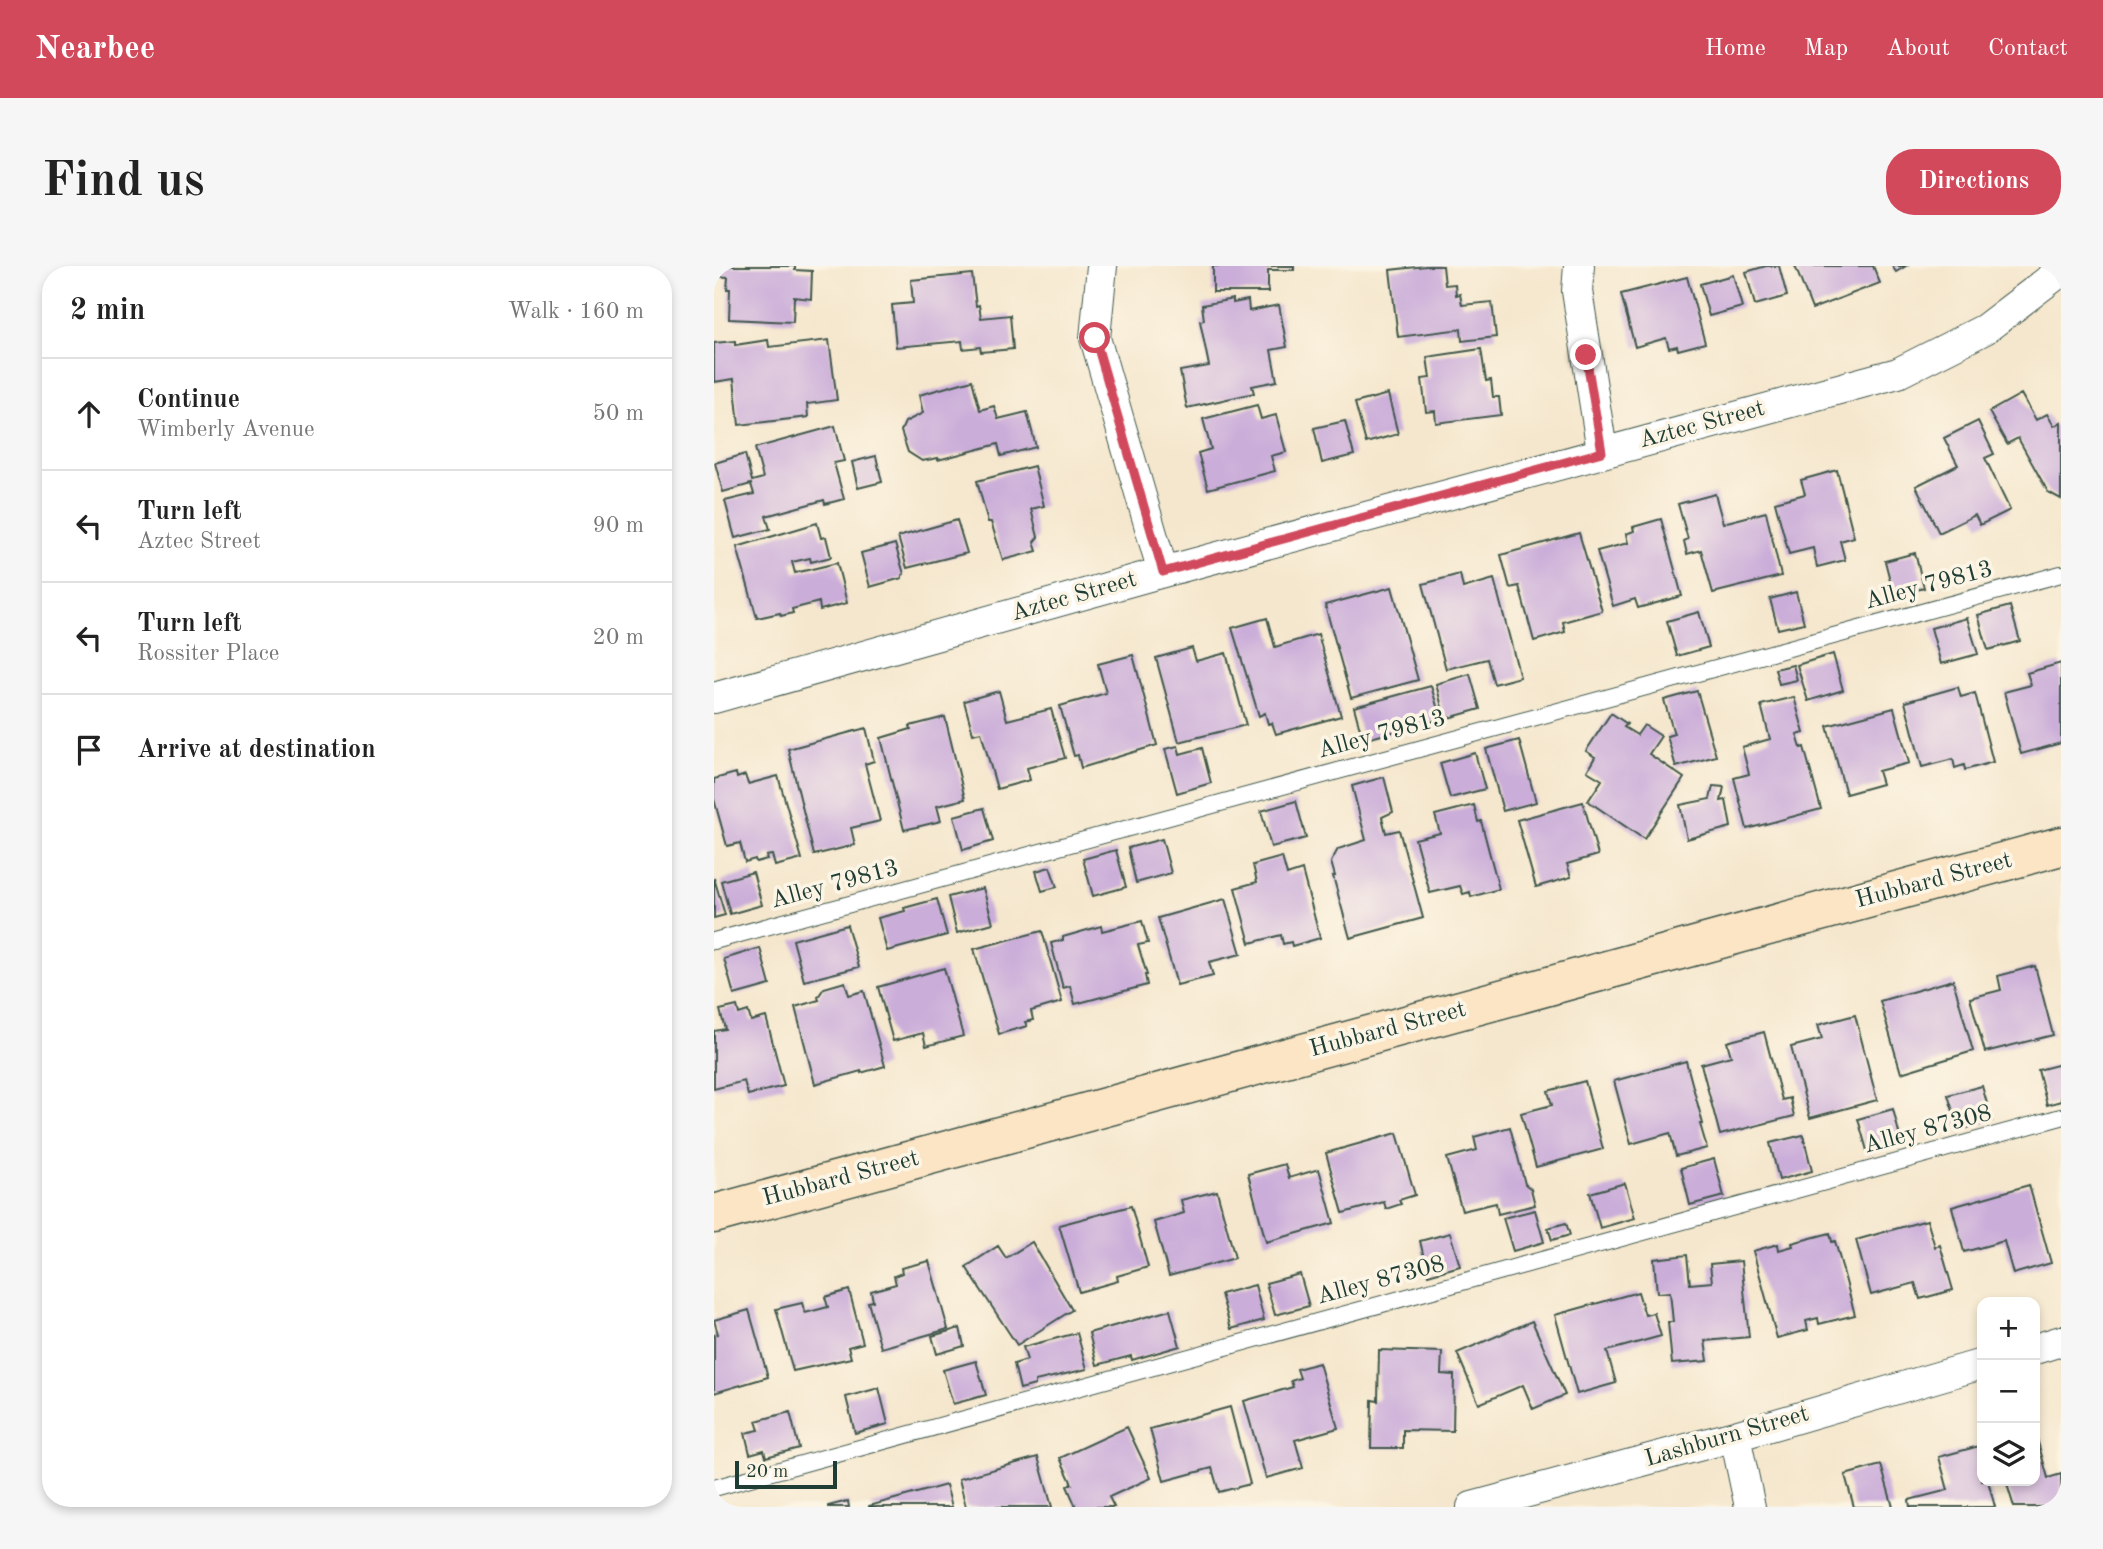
<!DOCTYPE html>
<html lang="en">
<head>
<meta charset="utf-8">
<style>
  :root { --surface:#fff; --page:#f6f6f6; --text:#222; --muted:#767676; --line:#e0e0e0; --accent:#d1495b }
  body { margin:0; font-family:"Old Standard TT",serif; background:var(--page); color:var(--text) }
  .controls { position:absolute; right:21px; bottom:21px; display:grid; overflow:hidden; border-radius:14px; box-shadow:0 4px 10px #0003 }
  .controls button { width:63px; height:63px; display:grid; place-items:center; padding:0; border:0; border-bottom:2px solid var(--line); background:var(--surface); color:var(--text); font:35px sans-serif }
  .scale { position:absolute; left:21px; bottom:18px; width:102px; box-sizing:border-box; padding-left:7px; border:4px solid #1f3d34; border-top:0; font-size:19px; line-height:24px; white-space:nowrap; color:#1f3d34; -webkit-text-stroke:5px #fcf5e5; paint-order:stroke }
  .stop { position:absolute; width:21px; height:21px; margin:-16px; border:5px solid #d1495b; border-radius:50%; background:#fff }
  .stop.end { background:#d1495b; border-color:#fff; box-shadow:0 2px 7px #0008 }
  .list { margin:0; padding:0; list-style:none }
  h2 { display:flex; justify-content:space-between; align-items:center; height:91px; margin:0; padding:0 28px; font-size:30px }
  h2 small { font-size:23px; font-weight:400; color:var(--muted) }
  .list li { display:grid; grid-template-columns:46px 1fr auto; gap:21px; align-items:center; box-sizing:border-box; height:112px; padding:0 28px; border-top:2px solid var(--line) }
  .list b { display:block; font-size:26px; white-space:nowrap }
  .list p { margin:0; font-size:23px; white-space:nowrap; color:var(--muted) }
  .list em { font-size:23px; font-style:normal; color:var(--muted) }
  .icon { flex:none; width:38px; height:38px; fill:none; stroke:currentColor; stroke-width:2; stroke-linecap:round; stroke-linejoin:round }
  .map { position:relative; flex:none; width:1347px; height:1241px; overflow:hidden; border-radius:28px }
  header { display:flex; align-items:center; gap:42px; box-sizing:border-box; height:98px; padding:0 35px; background:var(--accent); color:#fff }
  header strong { font-size:33px }
  nav { display:flex; gap:38px; margin-inline-start:auto; font-size:24px }
  .intro { display:flex; align-items:center; justify-content:space-between; box-sizing:border-box; height:168px; padding:0 42px }
  h1 { margin:0; font-size:49px }
  .button { padding:18px 32px; border-radius:28px; background:var(--accent); color:#fff; font-size:24px; font-weight:700 }
  main { display:flex; gap:42px; padding:0 42px }
  aside { flex:1; background:var(--surface); border-radius:28px; box-shadow:0 4px 10px #0003 }
  .map>svg:first-child { display:block }
  .building { fill:#cbadd9 }
  .lines { fill:none; stroke-linecap:round; stroke-linejoin:round }
  .lane-casing { stroke:#3f564b; stroke-width:18 }
  .street-casing { stroke:#3f564b; stroke-width:32 }
  .secondary-casing { stroke:#3f564b; stroke-width:41 }
  .lane { stroke:#fff; stroke-width:16 }
  .street { stroke:#fff; stroke-width:30 }
  .secondary { stroke:#fce5c4; stroke-width:38 }
  .route { stroke:#d1495b; stroke-width:9 }
  .labels { text-anchor:middle; dominant-baseline:central; stroke-width:7; stroke-linejoin:round; paint-order:stroke }
  .street-label { font-size:24px; fill:#1f3d34; stroke:#fcf5e5 }
</style>
</head>
<body>
<header>
<strong>Nearbee</strong>
<nav><a>Home</a><a>Map</a><a>About</a><a>Contact</a></nav>
</header>
<div class="intro"><h1>Find us</h1><a class="button">Directions</a></div>
<main>
<aside>
<h2>2 min<small>Walk · 160 m</small></h2>
<ul class="list">
<li><svg class="icon" aria-label="ahead" viewBox="0 0 24 24"><path d="M12 20V5M6 11l6-6 6 6"/></svg><div><b>Continue</b><p>Wimberly Avenue</p></div><em>50 m</em></li>
<li><svg class="icon" aria-label="left" viewBox="0 0 24 24"><path d="M17 20v-9H6M10 6l-5 5 5 5"/></svg><div><b>Turn left</b><p>Aztec Street</p></div><em>90 m</em></li>
<li><svg class="icon" aria-label="left" viewBox="0 0 24 24"><path d="M17 20v-9H6M10 6l-5 5 5 5"/></svg><div><b>Turn left</b><p>Rossiter Place</p></div><em>20 m</em></li>
<li><svg class="icon" aria-label="arrive" viewBox="0 0 24 24"><path d="M6 21V4h12l-3 4 3 4H6"/></svg><div><b>Arrive at destination</b></div></li>
</ul>
</aside>
<div class="map">
<svg width="1347" height="1241" viewBox="0 0 1347 1241">
  <rect width="100%" height="100%" fill="#fcf5e5"/>
  <filter id="ink" filterUnits="userSpaceOnUse"><feTurbulence type="fractalNoise" baseFrequency=".0143" numOctaves="2"/><feDisplacementMap in="SourceGraphic" scale="14" xChannelSelector="R" yChannelSelector="G"/><feConvolveMatrix kernelMatrix="1 2 1 2 8 2 1 2 1" color-interpolation-filters="sRGB"/></filter>
  <filter id="wash" filterUnits="userSpaceOnUse"><feTurbulence type="fractalNoise" baseFrequency=".00686" numOctaves="4" result="noise"/><feDisplacementMap in="SourceGraphic" scale="28" xChannelSelector="R" yChannelSelector="G"/><feGaussianBlur stdDeviation="1.57" result="paint"/><feColorMatrix in="noise" values="0 0 0 0 0 0 0 0 0 0 0 0 0 0 0 0 0 1.4 0 .05"/><feComposite in="paint" operator="in"/></filter>
  <g filter="url(#wash)">
    <rect width="100%" height="100%" fill="#f5e7cd"/>
    <g id="blocks">
      <path class="building" d="M0 0H81V4L98 5 97 33 80 31 79 56 15 53 16 23H13L14 11 0 10Z
        M499 0H580V4H554V26H499Z
        M712 0H729L731 19 741 18 742 29 746 28 748 39 778 36 782 71 748 75 747 63 684 71 676 4Z
        M1052 0H1065L1073 30 1041 39 1032 6Z
        M1081 0H1159L1166 17 1098 43Z
        M1178 0H1192L1182 6Z
        M258 8 262 40 265 39 267 52 296 49 299 83 267 86 266 81 249 83 248 75 182 81 178 39 199 37 197 14Z
        M1019 9 1028 41 995 50 986 18Z
        M973 11 991 77 964 84 963 80 955 82 952 72 921 81 907 28Z
        M519 33V37L534 34 535 45 565 39 573 81 557 84 563 115 538 120 540 127 473 142 466 105 495 100 486 55 490 54 488 39Z
        M54 74 55 81 115 74 123 134 93 138 94 151 25 159 20 113 0 116V77L21 75V79Z
        M767 83 772 115 777 114 779 131H785L787 149 722 157 721 145 712 146 708 113 716 112 713 91Z
        M258 114 266 144 280 140 284 153 313 146 322 181 287 190 284 178 224 194V192L208 195 194 186 187 165 191 156 209 147 205 129Z
        M674 128 684 168 652 177 641 137Z
        M1307 128 1322 154 1333 148 1340 160 1347 156V233L1334 226 1304 172 1293 178 1275 146Z
        M543 139 547 153 562 149 572 186 557 190 561 205 494 223 484 187 497 183 489 153Z
        M631 155 640 189 608 197 600 162Z
        M1264 155 1280 188 1271 192 1296 244 1266 259 1261 249 1225 267 1202 220 1244 199 1230 172Z
        M121 160 130 195 120 197 130 233 111 238 110 234 52 250 56 263 21 272 11 235 40 228 37 218 9 226 1 197 31 188 38 215 49 212 41 182Z
        M162 190 168 216 144 222 138 196Z
        M320 200 330 240 317 243 324 271 320 276 323 285 289 294 277 256H274L263 215Z
        M1123 204 1140 271 1126 275 1131 294 1103 301 1099 282 1075 288 1061 236 1091 228 1087 214Z
        M1001 228 1009 257 1052 246 1067 310 999 327 987 284 973 288 970 275 974 273 964 238Z
        M947 253 968 330 924 342 921 333 899 340 883 285 914 277 912 268 920 265 919 261Z
        M243 254 253 287 193 302 184 271Z
        M103 257 107 272 112 271 117 291 97 296 96 292 78 296 81 307 123 297 133 337 106 344 105 336 78 343 79 347 67 350 66 347 43 352 23 281Z
        M865 267 888 345 849 356 851 366 820 375 805 320 796 322 787 289Z
        M181 278 190 308 188 309V312L156 321 147 287Z
        M1201 287 1210 322 1180 330 1171 295Z
        M746 308 749 322 780 313 806 411 780 418 773 393 732 403 709 318Z
        M678 321 704 414 637 432 611 339Z
        M1082 326 1090 357 1064 363 1056 333Z
        M1296 340 1306 375 1274 384 1264 349Z
        M985 346 995 381 963 390 953 355Z
        M553 352 561 381 604 368 627 450 562 468 558 457 554 458 551 447 545 450 518 362Z
        M1253 352 1264 388 1227 398 1217 362Z
        M478 382 482 395 512 387 532 459 465 476 442 392Z
        M1119 388 1129 424 1094 435 1083 399Z
        M419 389 443 479 367 502 364 489 360 490 346 440 392 427 384 398Z
        M1347 397V477L1307 488 1290 426 1317 419 1313 407Z
        M1079 399 1083 414 1065 418 1061 403Z
        M756 408 766 443 731 453 722 418Z
        M717 420 728 457 721 459 720 455 649 474 640 441Z
        M1244 421 1247 431 1261 427 1279 496 1251 504 1250 499 1241 502 1239 493 1208 501 1191 436Z
        M285 425 293 454 337 443 351 492 313 502 316 514 283 523 267 466 259 468 250 435Z
        M983 425 1002 490 962 501 953 470 960 468 950 434Z
        M1080 431 1090 467 1083 469 1087 482 1090 481 1107 543 1033 563 1020 512 1035 508 1028 481 1056 473 1047 439Z
        M1180 442 1195 497 1164 505 1168 518 1132 528 1113 460Z
        M897 447 913 458 910 461 923 469 930 459 947 470 935 488 970 512 930 573 874 535 888 514 873 505 881 491 872 485Z
        M231 451 251 533 223 540 227 555 190 564 167 472 197 463 196 460Z
        M152 462 160 495 151 498 166 555 137 562 141 579 100 589 74 483Z
        M805 474 822 536 789 545 772 483Z
        M464 480 466 488 488 482 497 517 463 527 451 483Z
        M761 487 771 523 736 532 726 497Z
        M22 507 23 512 31 509 34 518 64 510 88 593 61 600 58 589 52 590 53 593 42 596 41 593 31 596 26 577 13 580 0 533V513Z
        M670 511 679 546 668 551 672 567 685 564 709 652 636 672 619 610H621L617 596 624 583 652 574 638 520Z
        M999 520 1010 521 1007 535 1012 534 1017 561 973 573 966 539 996 533Z
        M582 535 592 572 557 581 547 545Z
        M869 536 884 589 853 598 857 611 822 621 803 554Z
        M760 539 764 556 767 555 785 623 757 631 756 626 749 628 746 620 716 627 701 573 726 567 721 549Z
        M270 542 279 575 249 584 240 550Z
        M448 573 457 607 422 617 414 582Z
        M402 584 412 621 379 630 369 593Z
        M568 591 573 609 588 604 606 672 578 680 577 676 569 678 567 669 536 677 521 622 543 616 539 599Z
        M336 601 343 621 328 625 322 605Z
        M39 606 48 639 16 648 7 615Z
        M0 612 11 649 0 652Z
        M269 622 279 657 243 667 234 631Z
        M223 633 233 669 173 685 164 652 191 645 190 642Z
        M511 633 527 688 495 696 499 710 463 719 444 652Z
        M428 655 434 677 424 679 433 709H431L433 719 361 738 356 720 349 722 337 677 349 674V671L387 660 388 665Z
        M133 659 145 701 90 715 79 674Z
        M328 665 348 736 317 745 319 754 311 756 313 760 285 768 260 683Z
        M46 682 56 719 20 729 10 693Z
        M1321 700 1339 769 1271 786 1256 732 1287 724 1284 710Z
        M230 702 249 770 212 780 209 767 179 775 164 721Z
        M1239 714 1259 785 1187 807 1166 735Z
        M131 716 135 729 150 725 171 800 147 807V805L101 818 81 741 105 734 104 731 110 722Z
        M23 740 25 748 34 745 37 755 52 751 70 820 34 829 30 815 0 823V765L11 763 6 744Z
        M1141 749 1163 834 1096 852 1077 781 1108 773 1104 759Z
        M1050 766 1068 834 1076 832 1080 850 1006 869 987 798 1017 790 1013 776Z
        M972 795 989 858H986L993 882 962 890 956 867 917 878 900 815Z
        M1347 798V835L1333 839 1324 804Z
        M871 815 889 883 822 901 807 847 838 839 834 825Z
        M1268 820 1278 855 1245 864 1234 829Z
        M1179 843 1188 879 1154 888 1144 853Z
        M796 861 811 918 817 923 821 939 784 948 782 937 748 945 733 892 763 884 760 871Z
        M683 867 701 929 685 934 687 938 672 943 670 936 629 947 612 887Z
        M1089 869 1098 905 1065 914 1056 877Z
        M1000 893 1010 930 976 939 967 902Z
        M571 898 575 912 605 903 620 957 552 976 534 908Z
        M911 917 921 952 886 962 876 927Z
        M1315 919 1337 997 1299 1008 1290 975 1250 986 1238 941Z
        M503 925 521 992 455 1010 440 956 470 947 467 934Z
        M417 940 434 1001 403 1010 404 1015 365 1026 345 959Z
        M821 944 830 976 799 985 789 952Z
        M1213 954 1221 981 1226 979 1239 1024 1206 1033 1201 1017 1157 1029 1142 974Z
        M852 957 856 969 838 974 834 962Z
        M736 967 746 1000 714 1009 706 975Z
        M1116 967 1118 976 1121 975 1141 1049 1105 1058 1104 1052 1092 1055 1094 1064 1063 1072 1039 985 1064 978 1065 984 1079 980 1078 977Z
        M318 976 358 1044 303 1079 252 1001 284 980 292 992Z
        M973 989 976 1018 998 1016 996 998 1027 995 1035 1071 991 1075 994 1095 958 1098 954 1056H959L956 1026 943 1027 940 993Z
        M215 995 234 1063 167 1082 154 1036 159 1035 157 1025 182 1018 180 1010 188 1007 187 1002Z
        M586 1008 595 1040 561 1049 552 1017Z
        M541 1019 550 1054 517 1063 507 1028Z
        M135 1024 149 1077 134 1081 137 1092 79 1105 62 1043 88 1037 91 1047 114 1041 111 1031Z
        M924 1026 931 1049 940 1047 947 1070 893 1085 902 1117 863 1128 841 1049Z
        M35 1044 54 1111 0 1127V1069L4 1068 0 1054Z
        M456 1044 466 1080 418 1094 417 1090 383 1099 375 1067Z
        M818 1055 851 1129 819 1143 809 1119 765 1138 743 1087Z
        M246 1062 250 1080 223 1088 218 1070Z
        M363 1067 373 1103 321 1115V1119L306 1123 300 1098 313 1094 309 1081Z
        M665 1084 728 1086 727 1108 740 1109 739 1165 689 1164V1182H657L658 1134 664 1135Z
        M262 1095 272 1129 239 1138 229 1104Z
        M605 1097 624 1162 581 1174 589 1202 552 1212 530 1135 579 1121 577 1115 586 1112 583 1103Z
        M165 1122 174 1158 141 1167 132 1131Z
        M516 1141 536 1218 505 1226 498 1202 450 1215 436 1163Z
        M76 1146 85 1182 52 1191 50 1184 36 1188 31 1167 45 1164 42 1155Z
        M413 1161 437 1212 395 1231 400 1241H362L353 1220 358 1218 346 1192Z
        M1322 1169 1334 1212 1347 1208V1241H1300L1292 1215H1321Z
        M1265 1180 1268 1193V1215H1274L1281 1241H1196L1195 1234 1234 1224 1225 1191Z
        M324 1191 338 1241H252L245 1213Z
        M1167 1199 1179 1241H1140L1131 1209Z
        M232 1219 238 1241H155V1240Z
        M134 1235 135 1241H114V1240Z"/>
    </g>
  </g>
  <g filter="url(#ink)">
    <use href="#blocks" fill-opacity="0" stroke="#3f564b" stroke-width="2"/>
    <g class="lines">
      <defs>
        <path id="lane" d="M0 675 1347 308
          M0 1222 1347 851"/>
        <path id="street" d="M388 0 381 72 449 306
          M865 0 863 25 888 185
          M0 432 449 306 1184 107 1271 63 1347 5
          M1321 1083 1347 1075
          M1021 1170 1036 1241
          M758 1241 1021 1170 1268 1098"/>
        <path id="secondary" d="M0 948 1347 580"/>
      </defs>
      <use href="#lane" class="lane-casing"/>
      <use href="#street" class="street-casing"/>
      <use href="#secondary" class="secondary-casing"/>
      <use href="#lane" class="lane"/>
      <use href="#street" class="street"/>
      <use href="#secondary" class="secondary"/>
    </g>
  </g>
  <g class="lines" filter="url(#ink)">
    <path class="route" d="M381 72 449 306 888 186 872 89"/>
  </g>
  <g class="labels">
    <g class="street-label">
      <text transform="translate(988 159) rotate(-15)">Aztec Street</text>
      <text transform="translate(1215 320) rotate(-15)">Alley 79813</text>
      <text transform="translate(360 331) rotate(-16)">Aztec Street</text>
      <text transform="translate(668 469) rotate(-15)">Alley 79813</text>
      <text transform="translate(1220 615) rotate(-15)">Hubbard Street</text>
      <text transform="translate(121 619) rotate(-15)">Alley 79813</text>
      <text transform="translate(674 764) rotate(-15)">Hubbard Street</text>
      <text transform="translate(1214 864) rotate(-15)">Alley 87308</text>
      <text transform="translate(127 913) rotate(-15)">Hubbard Street</text>
      <text transform="translate(667 1015) rotate(-15)">Alley 87308</text>
      <text transform="translate(1013 1171) rotate(-16)">Lashburn Street</text>
    </g>
  </g>
</svg>
<div class="controls">
<button>+</button>
<button>−</button>
<button><svg class="icon" aria-label="layers" viewBox="0 0 24 24"><path d="M12 4l9 5-9 5-9-5zM3 14l9 5 9-5"/></svg></button>
</div>
<div class="scale">20 m</div>
<div class="stop" style="left:381px;top:72px"></div>
<div class="stop end" style="left:872px;top:89px"></div>
</div>
</main>
</body>
</html>
